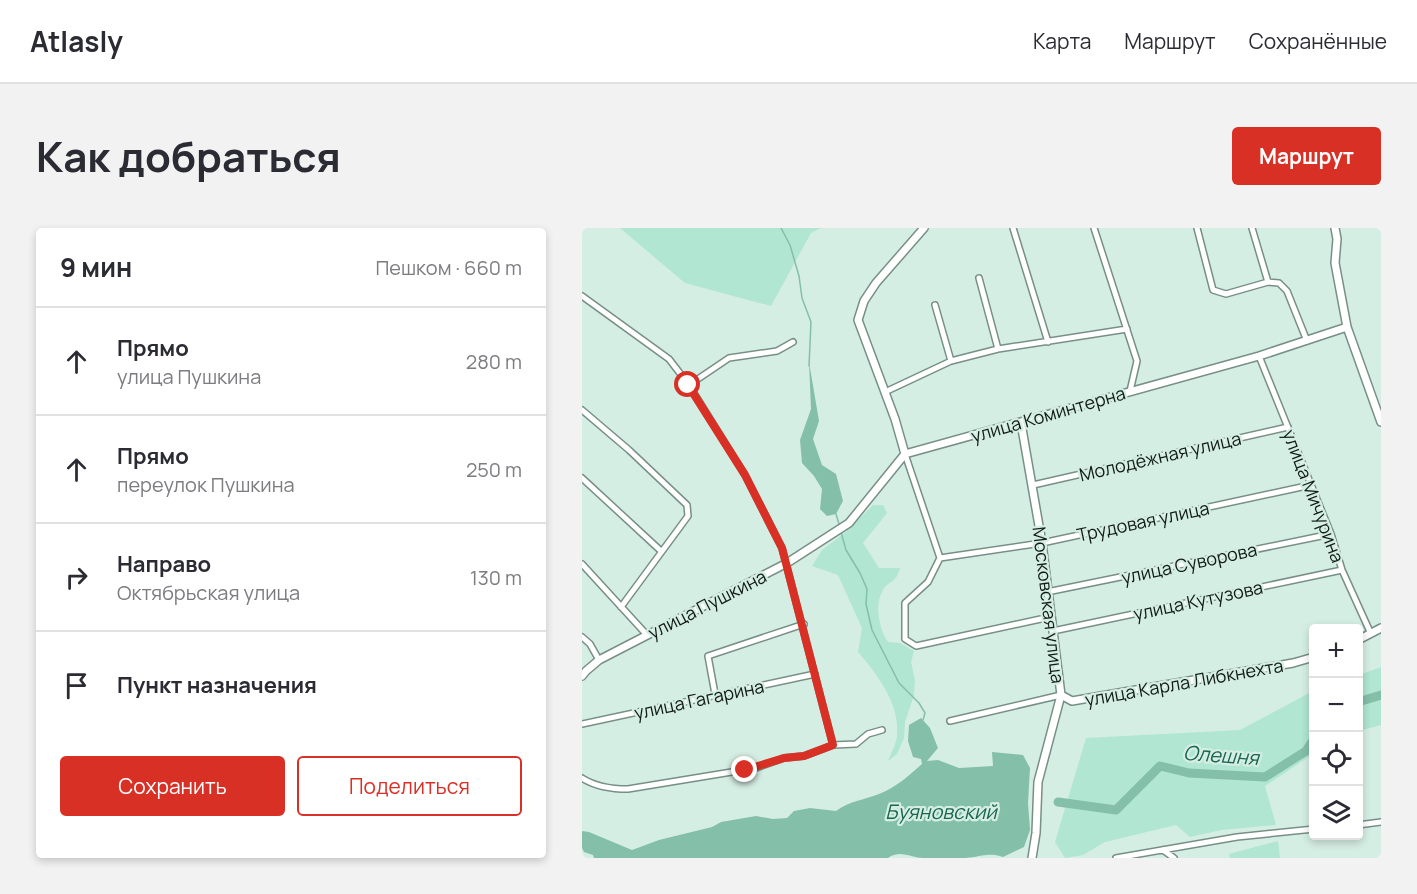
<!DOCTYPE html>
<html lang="ru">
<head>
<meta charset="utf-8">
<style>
  :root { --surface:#fff; --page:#f2f2f3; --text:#2b2b33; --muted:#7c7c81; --line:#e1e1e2; --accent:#d93025 }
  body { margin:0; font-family:Manrope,sans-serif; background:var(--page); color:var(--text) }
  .controls { position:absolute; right:18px; bottom:18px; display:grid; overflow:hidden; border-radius:6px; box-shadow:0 3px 9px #0003 }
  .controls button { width:54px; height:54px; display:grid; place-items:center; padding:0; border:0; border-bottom:2px solid var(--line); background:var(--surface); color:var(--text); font:30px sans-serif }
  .stop { position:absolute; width:18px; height:18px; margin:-14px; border:4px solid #d93025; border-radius:50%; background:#fff }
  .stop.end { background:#d93025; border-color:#fff; box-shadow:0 2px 6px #0008 }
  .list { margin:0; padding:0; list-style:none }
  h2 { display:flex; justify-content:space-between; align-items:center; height:78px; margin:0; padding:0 24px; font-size:26px }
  h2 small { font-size:20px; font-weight:400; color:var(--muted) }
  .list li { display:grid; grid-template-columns:39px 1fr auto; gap:18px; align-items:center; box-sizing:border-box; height:108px; padding:0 24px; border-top:2px solid var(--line) }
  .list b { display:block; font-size:22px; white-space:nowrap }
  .list p { margin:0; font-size:20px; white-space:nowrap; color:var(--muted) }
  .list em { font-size:20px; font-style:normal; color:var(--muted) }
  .actions { display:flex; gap:12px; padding:18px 24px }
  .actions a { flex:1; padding:14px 0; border:2px solid var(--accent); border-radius:6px; text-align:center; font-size:21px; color:var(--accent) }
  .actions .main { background:var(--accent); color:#fff }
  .icon { flex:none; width:33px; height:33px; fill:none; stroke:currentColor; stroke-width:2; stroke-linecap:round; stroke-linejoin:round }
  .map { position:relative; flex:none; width:799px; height:630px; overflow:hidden; border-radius:6px }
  header { display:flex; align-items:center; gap:36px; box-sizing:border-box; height:84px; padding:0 30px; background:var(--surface); border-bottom:2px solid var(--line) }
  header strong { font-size:28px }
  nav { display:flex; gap:33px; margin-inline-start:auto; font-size:21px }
  .intro { display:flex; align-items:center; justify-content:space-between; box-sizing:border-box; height:144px; padding:0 36px }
  h1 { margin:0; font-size:42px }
  .button { padding:15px 27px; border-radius:6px; background:var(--accent); color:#fff; font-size:21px; font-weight:700 }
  main { display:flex; gap:36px; padding:0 36px }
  aside { flex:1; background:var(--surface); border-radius:6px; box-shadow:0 3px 9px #0003 }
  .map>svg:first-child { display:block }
  .green { fill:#b0e6d2 }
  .water { fill:#84bfaa }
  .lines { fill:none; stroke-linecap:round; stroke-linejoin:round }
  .stream { stroke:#84bfaa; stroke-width:1.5 }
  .river { stroke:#84bfaa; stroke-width:9 }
  .minor-casing { stroke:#788f87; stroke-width:8 }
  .tertiary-casing { stroke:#788f87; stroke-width:10 }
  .minor { stroke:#fff; stroke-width:5 }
  .tertiary { stroke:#fff; stroke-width:7 }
  .route { stroke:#d93025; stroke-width:8 }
  .labels { text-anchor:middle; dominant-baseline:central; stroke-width:4.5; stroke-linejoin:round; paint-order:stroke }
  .street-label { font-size:18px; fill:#111a16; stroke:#d5eee4 }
  .water-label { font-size:20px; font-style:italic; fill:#1c6551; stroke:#d5eee4 }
</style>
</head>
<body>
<header>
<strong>Atlasly</strong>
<nav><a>Карта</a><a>Маршрут</a><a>Сохранённые</a></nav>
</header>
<div class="intro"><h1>Как добраться</h1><a class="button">Маршрут</a></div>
<main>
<aside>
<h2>9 мин<small>Пешком · 660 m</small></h2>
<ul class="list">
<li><svg class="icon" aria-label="ahead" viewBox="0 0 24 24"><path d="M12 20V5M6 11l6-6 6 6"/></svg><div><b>Прямо</b><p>улица Пушкина</p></div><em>280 m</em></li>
<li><svg class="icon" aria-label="ahead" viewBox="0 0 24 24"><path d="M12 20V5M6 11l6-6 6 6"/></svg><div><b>Прямо</b><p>переулок Пушкина</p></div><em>250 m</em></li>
<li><svg class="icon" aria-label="right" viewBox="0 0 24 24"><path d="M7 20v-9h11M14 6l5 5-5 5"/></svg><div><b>Направо</b><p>Октябрьская улица</p></div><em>130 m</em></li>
<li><svg class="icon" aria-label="arrive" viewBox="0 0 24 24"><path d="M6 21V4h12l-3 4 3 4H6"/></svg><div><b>Пункт назначения</b></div></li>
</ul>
<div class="actions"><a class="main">Сохранить</a><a>Поделиться</a></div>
</aside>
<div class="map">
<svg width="799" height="630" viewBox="0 0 799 630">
  <rect width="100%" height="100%" fill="#d5eee4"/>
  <path class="green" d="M38 0H239L229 5 189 78 103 55Z
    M291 277H301L305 285 281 315 297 340H318C314 356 308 351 301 362 292 376 297 401 306 414L318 415 332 423 329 434 333 452 332 467 323 494 322 510 315 526 306 533C309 525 315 515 315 507 318 476 295 446 276 424L280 400 256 347 230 338 240 322 265 303Z
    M799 439V497L777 503V447Z
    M731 463V526L683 558 694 597 639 602 608 609 594 597 523 614 501 627 483 630 473 614 504 510 658 502Z
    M696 613 698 630H648L647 626Z"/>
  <path class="water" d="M227 134 237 193 231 211 240 237 254 246 261 273 254 286 245 288 238 281 240 261 232 248 220 235 218 212 229 181Z
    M339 490 348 500 356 520 345 533 356 532 377 540 411 538 410 524 441 527 448 540 446 575 448 602 442 619 421 629C407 624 398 629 384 630 370 630 355 630 341 630 330 630 318 621 306 630H12L11 627 2 624 0 620V603L7 604 50 622 77 612 130 599 139 594 174 588 191 591 205 590 212 583 228 580 254 583C267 573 282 572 297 566 315 559 326 548 340 536L339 531 331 529 326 513 327 497Z"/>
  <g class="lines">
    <path class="stream" d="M199 0 208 17 217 48 220 70 229 94 227 138
      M254 286 257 296
      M259 304 264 322 278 345 285 361 284 376 290 402 317 455 337 475 343 485 341 492"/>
    <path class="river" d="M776 474 799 467
      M476 574 534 582 578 538 607 545 683 549 724 523 732 511"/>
    <defs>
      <path id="minor" d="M431 0 466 114
        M512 0 555 133 548 163
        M615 0 631 62 644 66 686 54 697 55 705 63 725 113
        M670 0 686 54
        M397 50 416 121
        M0 68 87 131 107 157 163 247 200 320 251 517
        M353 77 369 133
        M677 128 749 306 760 342 789 406
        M107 157 147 130 195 123 211 114
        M303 164 369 133 416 121 545 101
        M0 182 47 222 105 277 106 288 39 379
        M323 226 358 330
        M0 250 79 323
        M451 257 706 199
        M358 330 460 315 729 257
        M358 330 346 354 323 375V411L334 418 468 389
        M0 336 65 407
        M465 364 749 306
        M471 403 760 342
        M0 409 8 416 17 432
        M133 466 126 428 222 396
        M368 493 479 467
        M0 496 233 446
        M0 550C14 559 29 561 46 561L174 540 202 530 222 528 251 517 274 516 286 506 300 502
        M776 597 799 594
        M581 622 592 630
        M534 630 655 609 732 601"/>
      <path id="tertiary" d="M753 0 755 11 753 35 765 99 799 194
        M439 195 460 315 479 467 456 554 454 605 450 630
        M323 226 313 191 276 92 282 73 294 55 342 0
        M776 412 799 400
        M0 448 4 443 17 432 205 335 267 295 323 226 677 128 765 99
        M479 467 490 473 711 435 732 429"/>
    </defs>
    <use href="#minor" class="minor-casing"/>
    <use href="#tertiary" class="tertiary-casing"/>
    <use href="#minor" class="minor"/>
    <use href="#tertiary" class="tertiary"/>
  </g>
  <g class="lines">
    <path class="route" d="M106 157 163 247 200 320 251 517 222 528 202 530 163 542"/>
  </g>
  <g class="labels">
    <g class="street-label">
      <text transform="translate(466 186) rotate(-16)">улица Коминтерна</text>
      <text transform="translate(578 228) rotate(-13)">Молодёжная улица</text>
      <text transform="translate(732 268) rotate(69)">улица Мичурина</text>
      <text transform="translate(561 293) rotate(-12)">Трудовая улица</text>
      <text transform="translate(607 335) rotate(-12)">улица Суворова</text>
      <text transform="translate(616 372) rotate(-12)">улица Кутузова</text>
      <text transform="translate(125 376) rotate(-27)">улица Пушкина</text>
      <text transform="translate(467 377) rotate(83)">Московская улица</text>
      <text transform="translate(602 454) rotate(-10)">улица Карла Либкнехта</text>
      <text transform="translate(117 471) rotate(-12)">улица Гагарина</text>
    </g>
    <g class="water-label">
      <text transform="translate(639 527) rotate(4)">Олешня</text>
      <text x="359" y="583">Буяновский</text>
    </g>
  </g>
</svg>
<div class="controls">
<button>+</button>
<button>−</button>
<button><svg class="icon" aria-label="locate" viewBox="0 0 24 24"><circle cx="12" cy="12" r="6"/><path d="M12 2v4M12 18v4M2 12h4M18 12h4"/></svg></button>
<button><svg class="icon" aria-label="layers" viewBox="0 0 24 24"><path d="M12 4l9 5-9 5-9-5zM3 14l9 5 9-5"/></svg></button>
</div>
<div class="stop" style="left:106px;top:157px"></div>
<div class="stop end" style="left:163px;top:542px"></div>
</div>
</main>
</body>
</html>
